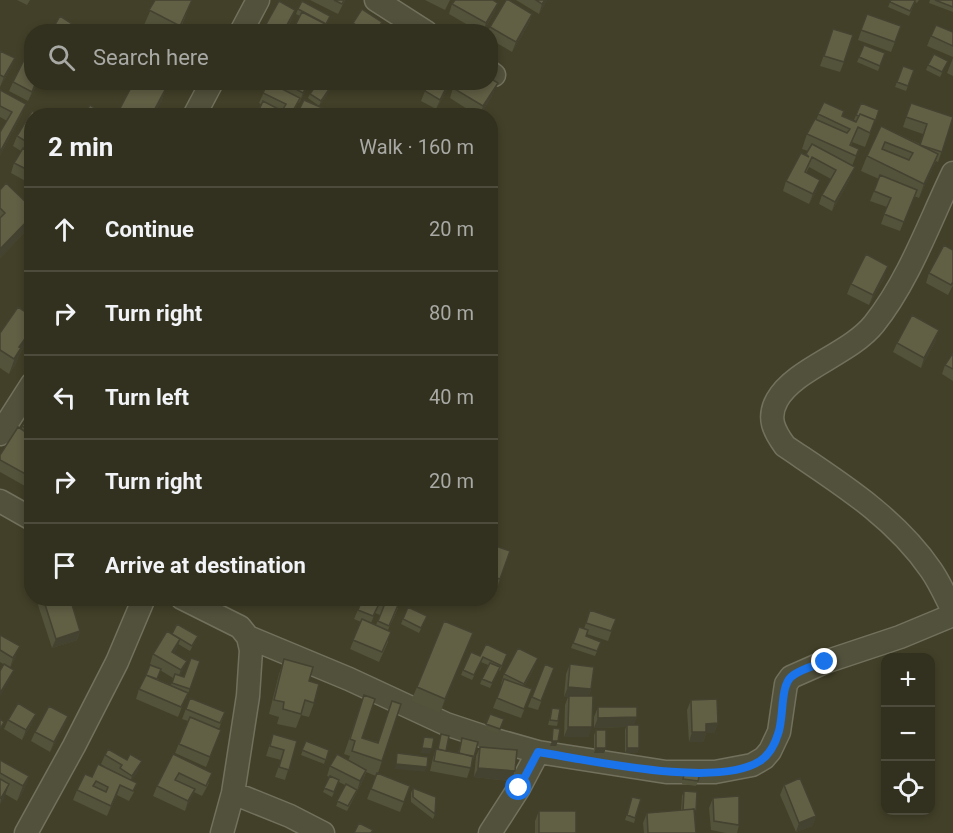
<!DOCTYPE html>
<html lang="en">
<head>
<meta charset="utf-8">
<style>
  :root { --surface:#32301e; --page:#3d3c2b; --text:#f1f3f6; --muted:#a8a9a4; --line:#4d4b3c }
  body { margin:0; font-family:Roboto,sans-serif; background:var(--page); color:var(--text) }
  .controls { position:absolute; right:18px; bottom:18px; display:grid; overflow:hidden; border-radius:12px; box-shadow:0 3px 9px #0003 }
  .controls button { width:54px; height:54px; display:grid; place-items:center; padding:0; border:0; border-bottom:2px solid var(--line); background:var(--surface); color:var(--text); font:30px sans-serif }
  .stop { position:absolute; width:18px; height:18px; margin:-14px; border:4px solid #1a73e8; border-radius:50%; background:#fff }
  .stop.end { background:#1a73e8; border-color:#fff; box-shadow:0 2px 6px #0008 }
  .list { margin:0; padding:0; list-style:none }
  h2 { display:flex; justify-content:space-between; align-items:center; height:78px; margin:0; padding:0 24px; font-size:26px }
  h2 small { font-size:20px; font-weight:400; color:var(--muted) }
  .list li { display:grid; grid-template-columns:39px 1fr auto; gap:18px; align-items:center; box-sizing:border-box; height:84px; padding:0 24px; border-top:2px solid var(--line) }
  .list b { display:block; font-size:22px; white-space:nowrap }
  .list em { font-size:20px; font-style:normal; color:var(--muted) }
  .icon { flex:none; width:33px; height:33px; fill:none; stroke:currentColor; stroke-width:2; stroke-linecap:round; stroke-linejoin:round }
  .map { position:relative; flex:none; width:953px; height:833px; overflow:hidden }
  .search { position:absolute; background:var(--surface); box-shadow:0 3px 9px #0003; left:24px; top:24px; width:474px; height:66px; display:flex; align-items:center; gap:15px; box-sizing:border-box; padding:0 21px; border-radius:24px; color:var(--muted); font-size:22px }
  .panel { position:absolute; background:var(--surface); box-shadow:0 3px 9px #0003; left:24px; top:108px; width:474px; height:498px; border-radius:24px }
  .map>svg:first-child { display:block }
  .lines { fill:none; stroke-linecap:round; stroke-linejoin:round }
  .minor-casing { stroke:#72715d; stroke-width:25 }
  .minor { stroke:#52513c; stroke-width:22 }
  .wall { fill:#53523a; fill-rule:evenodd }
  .shaded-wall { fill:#444230 }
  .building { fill:#615f44; stroke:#444230; stroke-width:1.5; fill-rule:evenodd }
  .route { stroke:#1a73e8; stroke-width:8 }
</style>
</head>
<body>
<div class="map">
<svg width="953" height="833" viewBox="0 0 953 833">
  <rect width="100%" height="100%" fill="#424028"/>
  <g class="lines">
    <defs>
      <path id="minor" d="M376 0 426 32
        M241 32 258 0
        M490 72 494 75
        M194 116 212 82
        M953 173C929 223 909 280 874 324 850 354 794 369 777 400 767 418 774 431 785 446 838 482 894 516 931 570 940 583 946 597 953 611
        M0 434 32 384
        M0 501 32 519
        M182 598 240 627 248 637 251 650 248 696 233 793 222 833
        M248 637 349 679 446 724 488 738 538 752 666 772H715L752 765 764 758 770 751 779 732 786 684 791 677 825 662 900 637 953 615
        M233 793 290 816 323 833
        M26 833 74 746 117 662 144 598
        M490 833 519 788 538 752"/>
    </defs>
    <use href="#minor" class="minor-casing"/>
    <use href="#minor" class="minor"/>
  </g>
  <path class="wall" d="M17 0H30L27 5Z
    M155 0H192L179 32H157L144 25Z
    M310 0H345L338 14Z
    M425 0H450L445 10Z
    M516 0H547L539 14Z
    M891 0H919L917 3 915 2 909 16 888 7Z
    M930 0H953V12L929 3Z
    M498 3 494 13 483 32H480L449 14 452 4Z
    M298 9 328 21 326 25 300 16 296 14Z
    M532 14 529 23 512 52 490 39V32H488L490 27Z
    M867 14 901 26 891 52 858 40Z
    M292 19 285 32H263L264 28Z
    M382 22 379 32H350L353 23Z
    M833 29 844 62 840 72 820 66Z
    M953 32V57L927 46 931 36Z
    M864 45 885 53 878 71 857 62Z
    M0 51 15 58 11 68 0 87Z
    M953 58V76L947 73Z
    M32 60V82H38L28 101 9 91 13 82 30 63Z
    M948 61 940 77 926 70 928 65Z
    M903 66 914 70 906 91 895 87Z
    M120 82H156L166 88 161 102 131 88 119 83Z
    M266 82H310L299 103 298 102 292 116H256L261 104 259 103 267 85 265 84Z
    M417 82H425L423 86Z
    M450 82 447 90 436 109 421 101 425 91Z
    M453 88 494 92 480 116H478L450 98Z
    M0 90 22 114 0 155V132L7 121 0 117Z
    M330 90 319 106 308 98 310 94Z
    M824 102 843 116 856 122V121L854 120 861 103 879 110 865 147 852 142 851 146 859 149 852 166 851 177 832 211 819 204 822 195 831 179 809 167 806 173 817 190 809 204 783 191 786 181 808 151 802 149 807 134 816 120Z
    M911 103 953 117 938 162 936 161 919 198 914 196 900 231 881 224 887 207 870 201 879 179 861 171 867 156 881 126 920 144 923 134 903 127Z
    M32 116V139L25 150 32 153 31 184 11 173 14 163 21 151 13 146 17 136Z
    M0 190 30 227 0 258Z
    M929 273 953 285 948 295 926 283Z
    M885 276 869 305 847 294 851 284Z
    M32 316V336L20 353 16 363 9 374 0 368V333Z
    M936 340 921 368 893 352 897 343Z
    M953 353V381L942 374 945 365Z
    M32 411V475L25 486 0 472V455L21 429Z
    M490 544 510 551 495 593 490 592Z
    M41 598H70L80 631 77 640 52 648 38 605Z
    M363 598 398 608 388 630V642L379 662 350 649 361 622 354 619ZM375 613 380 615 376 625 371 623Z
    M452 598H463L461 606 450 602Z
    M590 610 616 619 608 641 587 634 586 636 601 642 595 656 571 648 579 627 584 629Z
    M427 616 419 633 401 624 403 619Z
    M473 633 440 713 411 701 417 687Z
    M172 634 198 636 190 651 178 644 174 653 187 661 180 676 184 677 200 661 186 699H185L178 717 136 699 139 689 153 666 150 664 153 654ZM160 670 173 678 171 685 157 679Z
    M0 635 16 656 10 668 0 662Z
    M507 654 500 671 499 670 490 688 480 684 488 665 481 662 472 680 461 675 463 670 480 656Z
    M284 659 309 681 314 703 309 717 301 715 296 728 277 724 279 717 269 714 279 674Z
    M545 664 554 668 538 710 528 707Z
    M570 664 591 689 589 696V737H564L565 705 568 697H564L566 674Z
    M534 668 524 687 532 689 521 718 493 708 502 685 501 684 504 674Z
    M364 695 362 738 378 742 392 701 382 761 378 773 410 786 400 812 367 799 376 776 366 772 363 780 347 811 336 806 345 785 339 782 332 797 323 792 330 777 327 776 330 766 348 761 350 756 344 754Z
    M190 698 225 712 219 729 221 730 206 767 175 753 188 721 182 719Z
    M691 700 718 723 714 733H706L703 742H689L687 710Z
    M598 707 635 725 639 748 637 753H625V730L626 727 594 728V717Z
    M552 708 558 721 557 726 548 725Z
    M490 714 504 719 498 734 485 729Z
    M68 716 64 726 50 752 31 741 35 732Z
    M8 720 32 723 22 740 4 729Z
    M596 730 606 748 604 753H594V735Z
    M273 734 297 741 285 780 275 777 281 760 266 756Z
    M441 734 446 751 458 753 462 738 474 757 467 778 430 771 433 758 436 749H438Z
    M306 741 329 750 324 764 301 755Z
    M480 747 515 771 511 781 474 777 476 756Z
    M173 754 209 783 202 796 194 792 185 811 153 796 157 786Z
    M105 755 138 771 132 780 134 792 129 801 117 795 107 816 73 800 77 790 92 777 108 769 101 764Z
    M0 760 29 776 23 791 17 801 5 794 0 805Z
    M685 770 698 781 696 786 682 784Z
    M784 785 816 816 812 826 796 832 780 795Z
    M413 788 435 814 433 819 411 802V793Z
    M684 791 695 815 696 833H644L643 823 647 813 681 810 682 796Z
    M632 797 641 799 634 823 625 820Z
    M713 798 739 825 737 833H726L711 830 709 808Z
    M539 811 576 833H535V821Z"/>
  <path class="shaded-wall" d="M545 0H547L539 14 542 4Z
    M498 3 494 13 483 32 486 23Z
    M295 10 292 19 285 32H283Z
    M532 14 529 23 512 52 516 42Z
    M15 58 11 68 0 87 4 77Z
    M36 82H38L28 101 32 92Z
    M309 82H310L299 103 303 93Z
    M450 82 447 90 436 109 440 100Z
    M498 83 494 92 480 116 483 106Z
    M332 85 330 90 319 106 321 101Z
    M166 88 161 102 154 116H151Z
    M26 104 22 114 0 155V152Z
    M32 135V139L24 152 27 142Z
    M938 154 933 168 919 198 924 184Z
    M855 167 851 177 832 211 835 202Z
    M820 180 817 190 809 204 813 194Z
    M32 216V223L30 227 0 258V249Z
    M888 266 885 276 869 305 873 295Z
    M32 329V336L20 353 16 363 9 374 19 347Z
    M939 330 936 340 921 368 924 358Z
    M32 471V475L25 486 29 476Z
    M80 631 77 640 52 648 56 639Z
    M473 633 467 648 440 713 445 699Z
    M180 639 177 649 169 662 172 652Z
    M20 646 16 656 10 668 13 658Z
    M538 658 534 668 520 694 524 684Z
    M187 661 183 671 177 680 181 670Z
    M14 670 10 680 0 697V693Z
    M568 687 591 689 588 699 564 697Z
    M36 714 32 723 22 740 26 730Z
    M68 716 64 726 50 752 54 742Z
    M637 717 634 727 627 725 626 727 594 728 598 718Z
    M718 723 714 733H706L703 742H689L692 732 706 724Z
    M568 727H592L589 737H564Z
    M552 741H558L556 746H550Z
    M422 748 432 749 430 754 420 753Z
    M596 748H606L604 753H594Z
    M627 748H639L637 753H625Z
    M142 761 138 771 129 786 132 776Z
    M396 764 427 767 425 772 394 769Z
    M478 768 515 771 511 781 474 777Z
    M366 770 363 780 357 791 360 781Z
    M29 776 23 791 17 801 23 786Z
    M9 784 4 799 0 805 1 798Z
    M120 785 117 795 107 816 111 806Z
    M195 789 191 799 185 811 188 801Z
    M816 816 812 826 796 832 799 823Z"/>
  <path class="building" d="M155 0H192L180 26 149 10Z
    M334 0H344L342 4Z
    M455 0H493L498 3 486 23 452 4Z
    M506 0H509L532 14 516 42 490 27Z
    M536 0H545L542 4Z
    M891 0H914L915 1 910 11 890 2Z
    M935 0H953V7Z
    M279 1 295 10 283 32H271L264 28Z
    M302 1 330 16 326 24 298 9Z
    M362 9 382 22 376 32H366L353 23Z
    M302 12 337 30 336 32H292Z
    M867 14 901 26 895 42 861 30Z
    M60 16 71 23 66 32H51Z
    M936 25 953 32V46L931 36Z
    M833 29 853 35 844 62 824 56Z
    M864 45 885 53 880 66 859 57Z
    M0 51 15 58 4 77 0 75Z
    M934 54 948 61 942 72 928 65Z
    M24 60 32 64V82H36L32 92 13 82Z
    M903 66 914 70 908 86 897 82Z
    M490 78 498 83 483 106 453 88 457 82H490Z
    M134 82H156L166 88 151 116H116Z
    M268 82 300 98 290 116H278L272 113 270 116H266L258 112 263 101 282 111 286 104 263 93Z
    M283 82H309L303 93Z
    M318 82H329L332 85 321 101 310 94Z
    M430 82H449L440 100 425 91Z
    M0 90 26 104 0 152V132L12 112 0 106Z
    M304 100 327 110 325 116H296Z
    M824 102 844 111 842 116 856 122 860 114 875 120 870 133 858 127 850 145 859 149 856 156 807 134 815 119 847 133 850 129 818 114Z
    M861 103 879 110 875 122V120L860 114 859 116 856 115Z
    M911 103 953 117 942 152 920 145 927 124 906 117Z
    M90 105 107 116H83Z
    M439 108 447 113 446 116H435Z
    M32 111 39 116H32V135L27 142 17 136Z
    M881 126 938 154 924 184 867 156ZM885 142 913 153 909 160 882 149Z
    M812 144 855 167 835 202 822 195 836 170 812 157 805 172 820 180 813 194 786 181 801 153 809 157 806 154Z
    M23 148 32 153V172L14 163Z
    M880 175 917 190 904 222 884 214 891 198 874 191Z
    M6 183 32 208V216L0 249V218L5 213 0 208V190Z
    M944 245 953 250V282L951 285 929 273Z
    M866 254 888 266 873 295 851 284Z
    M18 307 32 316V329L19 347 21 348 14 359 0 350V333Z
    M912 315 939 330 924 358 897 343Z
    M953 353V369L945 365Z
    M32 411V432L22 426Z
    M18 427 32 436V471L29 476 0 460V455Z
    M490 544 510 551 500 579 490 576Z
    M43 598H70L80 631 56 639Z
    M363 598H401L389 626 378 621 384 606 379 604 373 616 358 610Z
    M408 607 427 616 421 628 403 619Z
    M590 610 616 619 611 631 586 623Z
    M362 619 391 632 382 652 353 640Z
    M444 621 473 633 445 699 417 687Z
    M177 624 198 636 192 646 172 634Z
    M579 627 588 630 586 636 601 642 597 651 573 643Z
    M167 631 180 639 172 652 187 661 181 670 153 654Z
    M0 635 20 646 13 658 0 650Z
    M486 644 507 654 502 666 483 657 474 675 463 670 471 652 480 656Z
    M518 648 538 658 524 684 504 674Z
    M191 658 200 661 190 689 172 683 175 674 184 677Z
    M284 659 313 667 309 681 319 684 314 703 305 700 301 714 283 709 284 702 274 700Z
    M490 663 500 667 492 683 482 679Z
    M4 664 14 670 0 693V671Z
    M545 664 554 668 541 701 532 697Z
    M570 664 594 667 591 689 568 687Z
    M150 665 161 669 157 679 146 675Z
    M146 675 188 693 181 707 139 689Z
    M504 679 532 689 524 709 497 698Z
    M364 695 375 699 362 738 378 743 392 701 401 704 382 761 352 751 355 741 350 739Z
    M569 696H593L592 727H568Z
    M190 698 225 712 220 723 186 709Z
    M717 699 718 723 706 724V732H692L691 700Z
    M18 703 36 714 26 730 8 720Z
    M49 706 68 716 54 742 35 732Z
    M598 707H637V717L598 718Z
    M552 708 560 709 558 721 550 720Z
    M490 714 504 719 500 729 486 724Z
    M190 717 221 730 210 757 179 744Z
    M0 719 4 722 0 729Z
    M627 725H639V748H627Z
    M553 728 560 729 558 741H552Z
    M596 730H606V748H596Z
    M273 734 297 741 289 770 279 767 284 750 270 746Z
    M441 734 449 736 446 751 438 749Z
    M424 737 434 738 432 749 422 748Z
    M462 738 478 742 474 757 459 753Z
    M306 741 329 750 326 760 302 750Z
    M480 747 517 750 515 771 478 768Z
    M108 749 127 760 130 754 142 761 132 776 120 768 122 765 105 755Z
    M436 749 473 756 471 768 434 761Z
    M397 753 428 757 427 767 396 764Z
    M173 754 212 773 206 786 179 773 175 780 195 789 188 801 157 786Z
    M337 754 366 770 360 781 330 766Z
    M0 760 29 776 23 786 0 773Z
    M98 764 137 783 133 791 120 785 111 806 77 790 85 774 92 777ZM96 781 108 787 106 792 93 786Z
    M685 770 700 773 698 781 683 779Z
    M377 773 410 786 404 802 371 789Z
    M330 776 339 780 334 792 324 788Z
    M800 778 816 816 799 823 784 785Z
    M0 779 9 784 1 798H0Z
    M346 784 357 790 348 806 337 801Z
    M413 788 436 797 435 814 413 797Z
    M684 791 697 792 696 811H695L694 809 683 810Z
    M739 796V825L714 821 713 798Z
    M632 797 641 799 635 818 627 815Z
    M694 809 696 833H648L647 813Z
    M539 811H576V833H539Z
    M359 823 373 830 371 833H354Z"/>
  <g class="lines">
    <path class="route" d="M519 788 538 752C589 760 717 789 760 761 769 755 775 744 778 734 784 719 780 687 791 677 800 669 814 666 825 662"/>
  </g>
</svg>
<div class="controls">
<button>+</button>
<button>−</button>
<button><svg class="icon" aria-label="locate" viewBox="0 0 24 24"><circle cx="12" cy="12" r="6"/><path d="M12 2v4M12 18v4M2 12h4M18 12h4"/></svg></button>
</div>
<div class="stop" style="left:519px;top:788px"></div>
<div class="stop end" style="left:825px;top:662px"></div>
<div class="search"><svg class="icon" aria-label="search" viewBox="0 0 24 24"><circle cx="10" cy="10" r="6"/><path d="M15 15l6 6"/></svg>Search here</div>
<section class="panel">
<h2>2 min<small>Walk · 160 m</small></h2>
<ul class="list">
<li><svg class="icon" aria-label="ahead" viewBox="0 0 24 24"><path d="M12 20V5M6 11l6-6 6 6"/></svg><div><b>Continue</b></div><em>20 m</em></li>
<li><svg class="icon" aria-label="right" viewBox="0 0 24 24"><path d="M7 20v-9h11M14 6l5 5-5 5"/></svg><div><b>Turn right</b></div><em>80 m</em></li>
<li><svg class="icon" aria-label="left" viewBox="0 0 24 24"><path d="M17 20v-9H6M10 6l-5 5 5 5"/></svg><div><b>Turn left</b></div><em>40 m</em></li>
<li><svg class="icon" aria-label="right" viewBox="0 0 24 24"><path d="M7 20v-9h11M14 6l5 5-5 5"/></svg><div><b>Turn right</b></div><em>20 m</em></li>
<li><svg class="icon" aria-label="arrive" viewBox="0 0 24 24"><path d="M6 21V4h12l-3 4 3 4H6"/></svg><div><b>Arrive at destination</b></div></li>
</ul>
</section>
</div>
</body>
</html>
